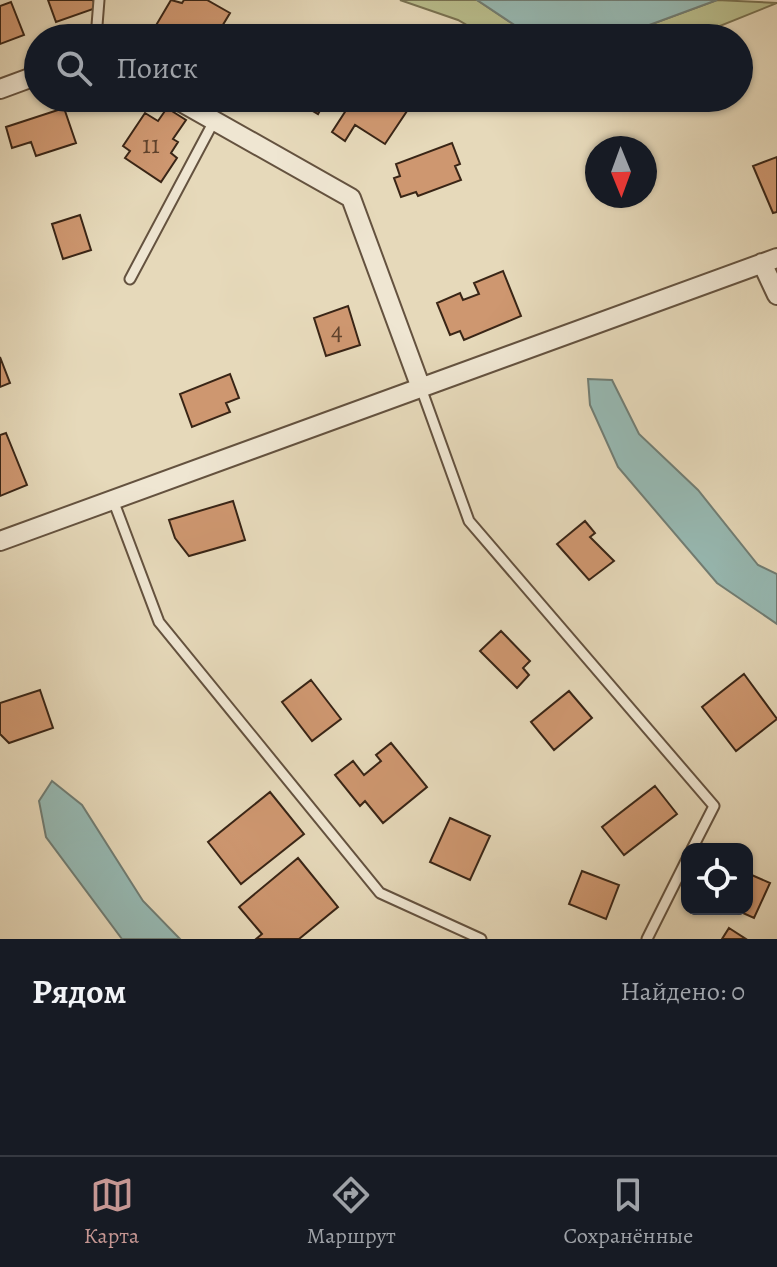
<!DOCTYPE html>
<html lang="ru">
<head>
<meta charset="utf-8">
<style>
  :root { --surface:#171b24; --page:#242831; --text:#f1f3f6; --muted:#9ea1a6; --line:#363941; --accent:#c59692 }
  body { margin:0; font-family:Alegreya,serif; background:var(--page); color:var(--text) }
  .controls { position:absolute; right:24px; bottom:24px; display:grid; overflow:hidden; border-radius:16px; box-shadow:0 2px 6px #0004 }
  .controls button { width:72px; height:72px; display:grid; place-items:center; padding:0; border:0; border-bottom:2px solid var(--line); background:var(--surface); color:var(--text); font:40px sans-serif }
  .compass { position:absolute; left:585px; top:136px; width:72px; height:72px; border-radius:50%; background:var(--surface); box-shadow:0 2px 6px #0004; rotate:179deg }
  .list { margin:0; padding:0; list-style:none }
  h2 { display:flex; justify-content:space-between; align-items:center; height:104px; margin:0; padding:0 32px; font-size:34px }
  h2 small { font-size:26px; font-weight:400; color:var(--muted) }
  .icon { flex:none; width:44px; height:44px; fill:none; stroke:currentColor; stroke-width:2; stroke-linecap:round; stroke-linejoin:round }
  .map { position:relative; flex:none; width:777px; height:939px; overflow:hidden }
  .search { position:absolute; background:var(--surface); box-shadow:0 2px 6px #0004; left:24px; right:24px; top:24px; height:88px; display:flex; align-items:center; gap:20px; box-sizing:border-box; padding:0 28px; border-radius:44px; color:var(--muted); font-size:30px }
  .sheet { height:216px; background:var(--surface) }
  nav { display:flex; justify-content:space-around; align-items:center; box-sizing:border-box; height:112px; border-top:2px solid var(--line); background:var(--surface); font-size:22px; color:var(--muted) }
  nav a { display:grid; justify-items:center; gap:4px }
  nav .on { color:var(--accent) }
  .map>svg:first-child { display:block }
  .green { fill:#b9be8d; stroke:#797252; stroke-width:2 }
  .water { fill:#97bab4; stroke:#717e75; stroke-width:2 }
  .building { fill:#ce9770; stroke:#392516; stroke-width:2 }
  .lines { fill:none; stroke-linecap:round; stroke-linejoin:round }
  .lane-casing { stroke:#64523f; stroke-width:13 }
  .street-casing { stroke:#64523f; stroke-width:22 }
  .lane { stroke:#efe6d2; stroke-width:9 }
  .street { stroke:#efe6d2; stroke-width:18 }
  .labels { text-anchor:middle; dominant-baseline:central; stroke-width:6; stroke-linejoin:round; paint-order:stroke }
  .number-label { font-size:26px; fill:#5e422c }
</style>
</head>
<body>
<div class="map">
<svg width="777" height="939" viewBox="0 0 777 939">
  <rect width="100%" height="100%" fill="#e6d9ba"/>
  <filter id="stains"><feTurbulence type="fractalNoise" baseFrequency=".0025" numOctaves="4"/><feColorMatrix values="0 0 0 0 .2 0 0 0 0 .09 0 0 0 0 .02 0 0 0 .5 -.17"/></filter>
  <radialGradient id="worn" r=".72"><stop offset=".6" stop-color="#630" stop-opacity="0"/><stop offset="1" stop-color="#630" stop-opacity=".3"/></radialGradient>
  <path class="green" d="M400 0H477L534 38H489L458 20Z
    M717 0 777 3 690 38H614Z"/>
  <path class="water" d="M477 0H717L614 38H534Z
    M588 379 612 380 639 434 698 490 758 565 777 574V624L717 583 618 467 590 405Z
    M52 781 82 805 143 901 180 939H122L46 837 39 801Z"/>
  <path class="building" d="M48 0H93L96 8 56 22Z
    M171 0 182 3 184 0H207L230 13 215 38H189L170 27 166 33 155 27Z
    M11 2 24 35 0 44V6Z
    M291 98H327L318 114Z
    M354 98H387L407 111 385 144 355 125 345 141 332 132Z
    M64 108 76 143 36 156 31 142 12 148 6 127Z
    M167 108 186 120 173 139 178 142 171 153 177 158 161 182 125 158 130 151 123 146 145 113 158 121Z
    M452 143 460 164 455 166 461 180 418 196 416 192 401 197 394 178 400 176 396 164Z
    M777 157V212L773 213 753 166Z
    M80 215 91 250 63 259 52 224Z
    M503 271 521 316 464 340 460 331 450 335 437 303 460 293 463 300 479 294 474 283Z
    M348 306 360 345 326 356 314 318Z
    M0 357 10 383 0 387Z
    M230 374 239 398 226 403 230 412 192 427 180 394Z
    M6 433 27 485 0 496V435Z
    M233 501 245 540 189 556 175 538 169 520Z
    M585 521 595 533 590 537 614 561 589 580 557 544Z
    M501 631 530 661 523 668 529 675 517 688 480 651Z
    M744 674 777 719 736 751 702 707Z
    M311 680 341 719 312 741 282 702Z
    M40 690 53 728 9 743 0 734V703Z
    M569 691 592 718 554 750 531 722Z
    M391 743 427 787 383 823 365 801 360 806 335 775 353 761 364 775 381 761 376 755Z
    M655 786 677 814 624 855 602 827Z
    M270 792 304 834 241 884 208 842Z
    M450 818 490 836 470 880 430 862Z
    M298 858 338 907 299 939H256L262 934 239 907Z
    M582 871 619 885 606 919 569 904Z
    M747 873 770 883 754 918 734 909H747Z
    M729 928 746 939H722Z"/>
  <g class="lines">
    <defs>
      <path id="lane" d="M96 38 99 0
        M130 279 214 121
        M421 388 469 521 714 806 692 849
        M113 500 159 622 380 893 481 939
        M647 939 687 859"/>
      <path id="street" d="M0 89 38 75
        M174 98 351 198 421 388
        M762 263 777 295
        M0 541 777 258"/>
    </defs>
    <use href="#lane" class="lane-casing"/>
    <use href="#street" class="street-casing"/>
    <use href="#lane" class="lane"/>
    <use href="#street" class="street"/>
  </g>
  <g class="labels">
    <g class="number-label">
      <text x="151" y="144">11</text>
      <text x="337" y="331">4</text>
    </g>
  </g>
  <rect width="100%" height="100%" filter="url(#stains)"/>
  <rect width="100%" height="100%" fill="url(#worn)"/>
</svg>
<div class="controls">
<button><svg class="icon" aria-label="locate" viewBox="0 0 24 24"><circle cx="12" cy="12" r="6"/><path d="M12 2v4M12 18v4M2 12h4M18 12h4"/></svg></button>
</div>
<svg class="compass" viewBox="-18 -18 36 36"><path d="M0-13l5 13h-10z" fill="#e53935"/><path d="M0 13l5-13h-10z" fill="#9ea1a6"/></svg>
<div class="search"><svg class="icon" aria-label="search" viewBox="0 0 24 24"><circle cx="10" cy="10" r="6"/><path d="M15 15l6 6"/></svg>Поиск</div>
</div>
<section class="sheet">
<h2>Рядом<small>Найдено: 0</small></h2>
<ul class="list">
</ul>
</section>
<nav>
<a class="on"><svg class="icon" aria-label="map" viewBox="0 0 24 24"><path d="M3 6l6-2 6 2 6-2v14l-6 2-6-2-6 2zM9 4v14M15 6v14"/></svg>Карта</a>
<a><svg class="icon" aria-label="directions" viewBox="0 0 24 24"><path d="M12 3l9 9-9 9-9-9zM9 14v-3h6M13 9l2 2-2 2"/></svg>Маршрут</a>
<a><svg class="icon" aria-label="saved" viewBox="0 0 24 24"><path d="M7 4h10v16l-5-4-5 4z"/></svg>Сохранённые</a>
</nav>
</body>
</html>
